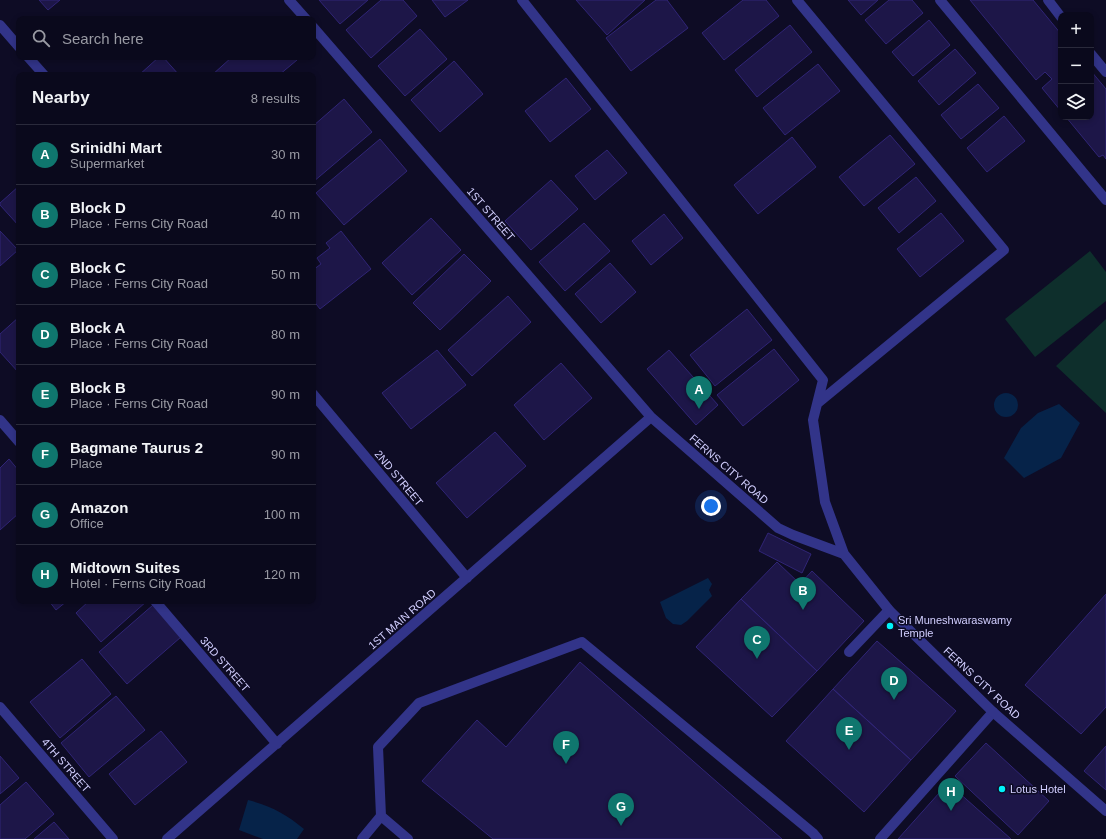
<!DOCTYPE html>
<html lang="en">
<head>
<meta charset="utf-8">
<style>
  :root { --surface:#0a091c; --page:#181729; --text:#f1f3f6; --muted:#999aa3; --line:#2a2a3b; --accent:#0f766e }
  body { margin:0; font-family:Arial,sans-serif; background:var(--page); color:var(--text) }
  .controls { position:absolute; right:12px; top:12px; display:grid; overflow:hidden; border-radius:8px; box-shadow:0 2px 6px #0003 }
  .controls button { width:36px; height:36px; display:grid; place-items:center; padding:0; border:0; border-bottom:1px solid var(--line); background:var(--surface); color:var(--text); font:20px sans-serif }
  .you { position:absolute; left:711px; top:506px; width:14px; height:14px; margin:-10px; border:3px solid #fff; border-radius:50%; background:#1a73e8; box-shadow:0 0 0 6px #1a73e833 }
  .badge { display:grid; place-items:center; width:26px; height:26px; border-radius:50%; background:var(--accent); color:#fff; font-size:13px; font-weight:700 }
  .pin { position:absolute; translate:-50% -33px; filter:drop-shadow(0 1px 2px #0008) }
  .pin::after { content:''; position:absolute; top:21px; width:14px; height:12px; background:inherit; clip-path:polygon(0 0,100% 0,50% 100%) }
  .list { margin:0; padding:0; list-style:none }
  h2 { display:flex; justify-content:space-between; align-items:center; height:52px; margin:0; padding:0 16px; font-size:17px }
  h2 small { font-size:13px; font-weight:400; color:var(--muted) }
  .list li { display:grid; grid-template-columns:26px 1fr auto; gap:12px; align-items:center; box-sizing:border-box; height:60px; padding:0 16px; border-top:1px solid var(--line) }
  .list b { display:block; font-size:15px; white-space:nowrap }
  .list p { margin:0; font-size:13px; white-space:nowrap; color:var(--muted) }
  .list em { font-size:13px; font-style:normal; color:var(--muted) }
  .icon { flex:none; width:22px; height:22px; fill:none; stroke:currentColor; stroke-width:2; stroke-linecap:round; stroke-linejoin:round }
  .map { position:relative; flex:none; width:1106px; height:839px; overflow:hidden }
  .search { position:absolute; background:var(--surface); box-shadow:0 2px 6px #0003; left:16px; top:16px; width:300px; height:44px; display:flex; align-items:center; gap:10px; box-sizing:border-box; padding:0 14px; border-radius:8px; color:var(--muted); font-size:15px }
  .panel { position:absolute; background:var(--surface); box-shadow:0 2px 6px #0003; left:16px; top:72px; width:300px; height:532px; border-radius:8px }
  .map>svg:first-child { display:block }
  .green { fill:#0e2f2c }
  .water { fill:#062349 }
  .building { fill:#1d1648; stroke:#302576 }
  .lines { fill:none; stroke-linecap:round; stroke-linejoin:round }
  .service { stroke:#323489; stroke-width:10 }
  .minor { stroke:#323489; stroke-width:10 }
  .poi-dot { fill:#00f2fa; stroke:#0e0c25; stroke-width:1.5 }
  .labels { text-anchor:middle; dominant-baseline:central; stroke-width:3; stroke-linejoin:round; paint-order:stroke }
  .street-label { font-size:11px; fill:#d2cfff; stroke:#0e0c25 }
  .poi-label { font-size:11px; fill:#d2cfff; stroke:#0e0c25; text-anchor:start }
</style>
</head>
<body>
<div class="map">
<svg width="1106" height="839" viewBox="0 0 1106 839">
  <rect width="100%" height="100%" fill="#0e0c25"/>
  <path class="green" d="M1090 251 1106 272V301L1035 357 1005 319Z
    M1106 319V413L1056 366Z"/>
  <path class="water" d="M994 405a12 12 0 1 1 24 0a12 12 0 1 1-24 0Z
    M1059 404 1080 423 1061 458 1024 478 1004 458 1021 428 1038 413Z
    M708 578 712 584 709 590 712 596 687 621 681 625 673 624 666 618 660 602Z
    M248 800C271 806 286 814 304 829L297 839H263L239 830Z"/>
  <path class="building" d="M39 0H60L48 10Z
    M319 0H368L340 24Z
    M381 0H403L417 16 371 58 346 30Z
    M432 0H468L445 17Z
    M576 0H645L607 35Z
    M656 0H667L688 28 631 71 606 38Z
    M743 0H766L779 16 724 60 702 33Z
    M848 0H878L861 15Z
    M889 0H912L923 13 886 44 865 20Z
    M970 0H1033L1061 34V111L1042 88 1052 79 1045 72 1036 80Z
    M929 20 950 45 913 76 892 52Z
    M790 25 812 52 757 97 735 70Z
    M420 29 447 59 405 96 378 66Z
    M955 49 976 73 939 105 918 81Z
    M159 57H163L179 75H139Z
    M232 57H294L297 60 279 75H212Z
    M454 61 483 94 440 132 411 100Z
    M818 64 840 91 785 135 763 108Z
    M1091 71 1106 89V159L1103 155 1099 157 1066 117H1091Z
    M566 78 591 109 550 142 525 111Z
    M978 84 999 108 961 139 941 115Z
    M344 99 372 132 313 182V126Z
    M1004 116 1025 141 987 172 967 148Z
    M890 135 915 164 864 206 839 177Z
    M792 137 816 167 758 214 734 185Z
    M380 139 407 171 344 225 316 193Z
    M607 150 627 173 595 200 575 176Z
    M916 177 936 201 899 233 878 208Z
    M551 180 578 209 531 250 505 221Z
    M19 186V226L0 205V203Z
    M941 213 964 241 920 277 897 249Z
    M664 214 683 238 651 265 632 241Z
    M431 218 461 250 412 295 382 263Z
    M584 223 610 251 565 291 539 262Z
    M0 231 18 250 0 266Z
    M341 231 371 269 320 309 313 300V270L321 264 317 258 330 248 326 243Z
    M464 254 491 281 440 330 413 303Z
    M610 263 636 292 601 323 575 294Z
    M508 296 531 322 472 376 448 350Z
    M747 309 772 340 715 386 690 355Z
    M19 317V373L0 352V334Z
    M774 349 799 380 743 426 717 395Z
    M437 350 466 385 411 429 382 393Z
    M669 350 718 405 696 425 647 369Z
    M561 363 592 398 544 440 514 405Z
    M495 432 526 466 467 518 436 483Z
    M9 459 19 471V513L0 530V468Z
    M768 533 811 554 802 573 759 551Z
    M777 562 800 584 812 571 864 621 817 671 741 599Z
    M1106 594V707L1081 734 1025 685Z
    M741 599 817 671 772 717 696 647Z
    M49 601H67L56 610Z
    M89 601H147L101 642 76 613Z
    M153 605 181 637 127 684 99 652Z
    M877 641 956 711 911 760 833 689Z
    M82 659 111 694 60 738 30 702Z
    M580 662 782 839H493L422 781 477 720 506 747Z
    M833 689 911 760 864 812 786 741Z
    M116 696 145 730 89 777 61 743Z
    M161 731 187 762 135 805 109 774Z
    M986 743 1049 801 1018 835 955 776Z
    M1106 746V790L1084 771Z
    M0 756 19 778 0 794Z
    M26 782 54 814 25 839H0V805Z
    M948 783 1011 839H898Z
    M54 822 69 839H34Z"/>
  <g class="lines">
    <path class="service" d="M849 652 889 610
      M362 839 381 816
      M408 839 381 816 378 747 419 703 582 642 813 833 818 839
      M880 839 993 712"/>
    <path class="minor" d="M289 0 306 19
      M522 0 823 380 813 420 825 502 844 554
      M797 0 1004 250 818 403
      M940 0 1106 200
      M1048 0 1061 17
      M0 25 19 47
      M313 27 651 417 778 528 793 535 844 554 889 610 993 712 1106 811
      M1091 54 1106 72
      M28 57 44 75
      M313 394 467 578
      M0 420 19 442
      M155 601 277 744
      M0 707 113 839
      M167 839 651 417"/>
  </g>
  <g class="poi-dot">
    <circle cx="890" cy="626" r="4"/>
    <circle cx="1002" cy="789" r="4"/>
  </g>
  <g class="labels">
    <g class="street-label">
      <text transform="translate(491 214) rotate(49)">1ST STREET</text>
      <text transform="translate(729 469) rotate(41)">FERNS CITY ROAD</text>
      <text transform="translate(399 478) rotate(50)">2ND STREET</text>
      <text transform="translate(402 619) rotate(-41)">1ST MAIN ROAD</text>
      <text transform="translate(225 664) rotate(49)">3RD STREET</text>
      <text transform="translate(982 683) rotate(43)">FERNS CITY ROAD</text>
      <text transform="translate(66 765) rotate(49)">4TH STREET</text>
    </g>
    <g class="poi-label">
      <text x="898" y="620">Sri Muneshwaraswamy<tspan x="898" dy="13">Temple</tspan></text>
      <text x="1010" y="789">Lotus Hotel</text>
    </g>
  </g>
</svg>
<div class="controls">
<button>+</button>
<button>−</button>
<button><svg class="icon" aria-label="layers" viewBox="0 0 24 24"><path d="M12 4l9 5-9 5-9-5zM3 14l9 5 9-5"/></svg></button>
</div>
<div class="you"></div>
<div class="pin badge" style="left:699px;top:409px">A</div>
<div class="pin badge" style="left:803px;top:610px">B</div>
<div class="pin badge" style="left:757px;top:659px">C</div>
<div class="pin badge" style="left:894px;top:700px">D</div>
<div class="pin badge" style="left:849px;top:750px">E</div>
<div class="pin badge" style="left:566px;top:764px">F</div>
<div class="pin badge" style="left:621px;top:826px">G</div>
<div class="pin badge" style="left:951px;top:811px">H</div>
<div class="search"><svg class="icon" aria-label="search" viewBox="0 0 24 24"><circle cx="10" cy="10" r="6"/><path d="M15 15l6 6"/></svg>Search here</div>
<section class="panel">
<h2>Nearby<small>8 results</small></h2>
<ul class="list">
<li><span class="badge">A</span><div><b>Srinidhi Mart</b><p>Supermarket</p></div><em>30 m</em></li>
<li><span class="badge">B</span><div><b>Block D</b><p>Place · Ferns City Road</p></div><em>40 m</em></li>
<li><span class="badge">C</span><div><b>Block C</b><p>Place · Ferns City Road</p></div><em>50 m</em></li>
<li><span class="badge">D</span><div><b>Block A</b><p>Place · Ferns City Road</p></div><em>80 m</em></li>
<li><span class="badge">E</span><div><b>Block B</b><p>Place · Ferns City Road</p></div><em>90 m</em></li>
<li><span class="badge">F</span><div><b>Bagmane Taurus 2</b><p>Place</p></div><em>90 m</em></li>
<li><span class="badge">G</span><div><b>Amazon</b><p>Office</p></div><em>100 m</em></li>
<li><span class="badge">H</span><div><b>Midtown Suites</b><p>Hotel · Ferns City Road</p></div><em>120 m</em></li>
</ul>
</section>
</div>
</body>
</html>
